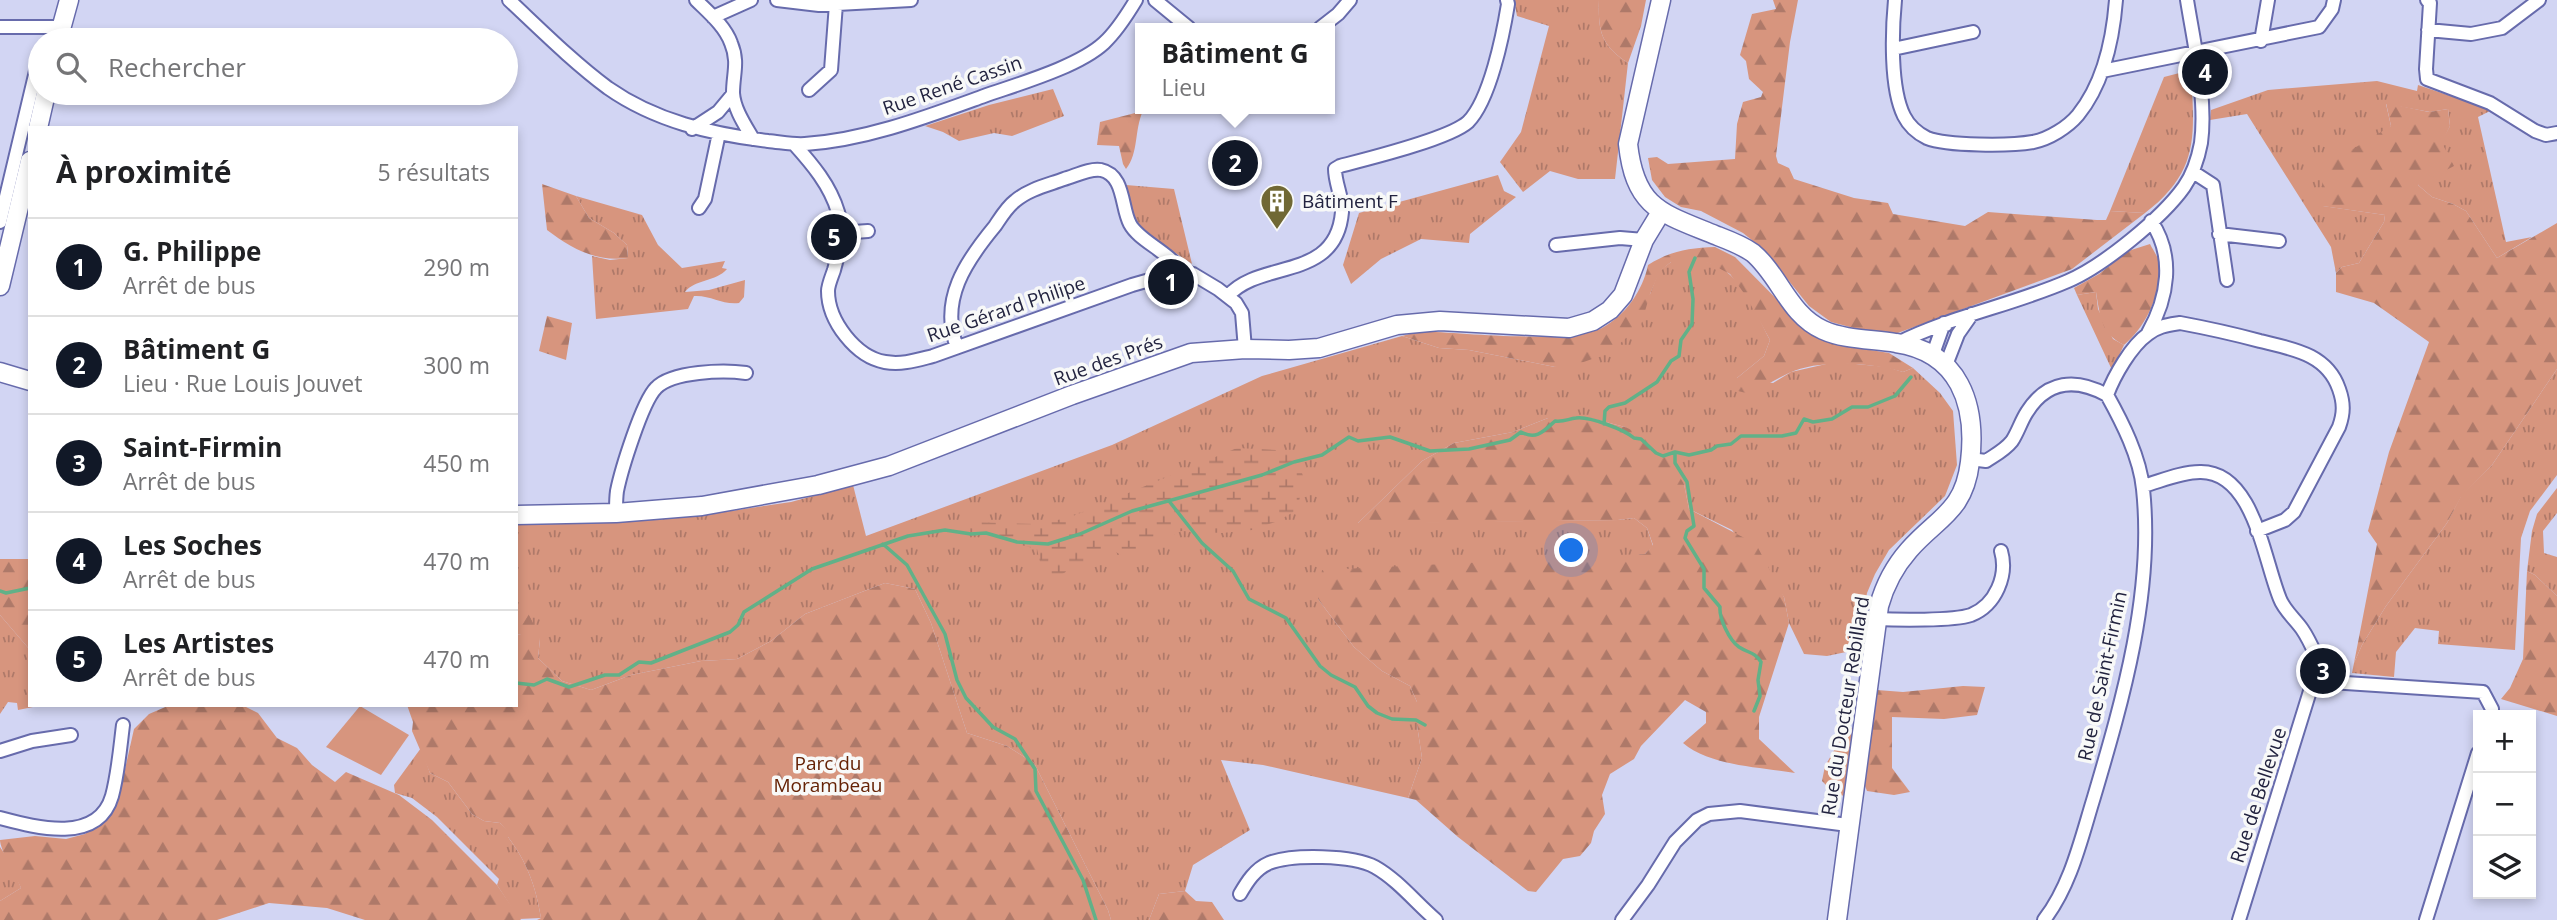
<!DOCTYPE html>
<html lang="fr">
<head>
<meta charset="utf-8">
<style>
  :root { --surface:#fff; --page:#f6f6f6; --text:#202124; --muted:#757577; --line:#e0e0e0; --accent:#111827 }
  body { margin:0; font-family:"Open Sans",sans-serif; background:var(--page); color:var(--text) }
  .controls { position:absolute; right:21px; bottom:21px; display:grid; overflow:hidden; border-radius:0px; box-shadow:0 4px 10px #0003 }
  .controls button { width:63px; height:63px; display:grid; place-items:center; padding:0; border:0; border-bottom:2px solid var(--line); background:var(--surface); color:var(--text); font:35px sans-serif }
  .you { position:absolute; left:1572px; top:551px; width:24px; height:24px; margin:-18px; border:5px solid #fff; border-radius:50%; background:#1a73e8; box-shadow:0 0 0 10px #1a73e833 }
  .badge { display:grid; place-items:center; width:46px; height:46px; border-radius:50%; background:var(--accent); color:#fff; font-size:23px; font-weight:700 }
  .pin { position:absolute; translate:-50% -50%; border:4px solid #fff; box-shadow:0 2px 7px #0006 }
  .popup { position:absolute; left:1135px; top:23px; width:200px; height:91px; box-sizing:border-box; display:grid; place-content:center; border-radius:0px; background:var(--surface); filter:drop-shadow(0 2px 5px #0005); font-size:23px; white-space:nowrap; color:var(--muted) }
  .popup b { font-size:26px; color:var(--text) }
  .popup::after { content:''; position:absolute; left:50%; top:100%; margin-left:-14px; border:14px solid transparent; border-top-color:var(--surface) }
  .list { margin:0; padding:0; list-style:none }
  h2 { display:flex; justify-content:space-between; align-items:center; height:91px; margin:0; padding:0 28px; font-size:30px }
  h2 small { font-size:23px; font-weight:400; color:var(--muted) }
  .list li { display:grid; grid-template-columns:46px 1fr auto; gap:21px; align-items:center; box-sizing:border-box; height:98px; padding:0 28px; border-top:2px solid var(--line) }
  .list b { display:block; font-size:26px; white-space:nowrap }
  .list p { margin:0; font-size:23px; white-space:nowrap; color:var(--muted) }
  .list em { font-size:23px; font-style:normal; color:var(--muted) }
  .icon { flex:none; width:38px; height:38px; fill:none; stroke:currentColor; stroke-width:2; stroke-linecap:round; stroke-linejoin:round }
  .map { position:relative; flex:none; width:2557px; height:920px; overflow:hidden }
  .search { position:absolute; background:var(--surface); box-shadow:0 4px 10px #0003; left:28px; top:28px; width:490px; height:77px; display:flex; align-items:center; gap:18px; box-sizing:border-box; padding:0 24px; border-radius:38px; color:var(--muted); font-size:26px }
  .panel { position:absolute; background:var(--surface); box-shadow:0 4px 10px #0003; left:28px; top:126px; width:490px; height:581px; border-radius:0px }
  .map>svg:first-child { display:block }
  .grass { fill:url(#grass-tufts) }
  .forest { fill:url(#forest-firs) }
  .wetland { fill:url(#wetland-marsh) }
  .garden { fill:#d7957e }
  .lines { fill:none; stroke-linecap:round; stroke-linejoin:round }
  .stream { stroke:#61b188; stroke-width:3.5 }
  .street-casing { stroke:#676bac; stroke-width:16 }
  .secondary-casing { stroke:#676bac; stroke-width:21 }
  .street { stroke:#fff; stroke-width:12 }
  .secondary { stroke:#fff; stroke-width:18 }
  .labels { text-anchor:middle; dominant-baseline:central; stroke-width:7; stroke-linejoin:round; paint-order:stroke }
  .street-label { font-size:19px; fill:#22233f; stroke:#f8f9f8 }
  .poi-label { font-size:19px; fill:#22233f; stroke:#f8f9f8; text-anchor:start }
  .park-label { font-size:19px; fill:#652205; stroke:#f8f9f8 }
</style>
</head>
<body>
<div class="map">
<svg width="2557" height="920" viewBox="0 0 2557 920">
  <defs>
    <pattern id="grass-tufts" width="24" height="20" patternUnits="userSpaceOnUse" patternTransform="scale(1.75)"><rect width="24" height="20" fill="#d7957e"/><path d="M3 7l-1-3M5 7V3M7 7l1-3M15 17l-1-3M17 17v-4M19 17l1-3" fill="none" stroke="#ae7969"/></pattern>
    <pattern id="forest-firs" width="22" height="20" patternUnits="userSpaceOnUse" patternTransform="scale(1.75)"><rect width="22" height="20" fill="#d7957e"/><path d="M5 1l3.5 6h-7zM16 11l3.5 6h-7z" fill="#ae7969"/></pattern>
    <pattern id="wetland-marsh" width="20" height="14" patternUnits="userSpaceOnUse" patternTransform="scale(1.75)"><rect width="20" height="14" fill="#d7957e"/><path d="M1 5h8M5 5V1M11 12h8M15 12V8" fill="none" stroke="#ae7969"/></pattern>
  </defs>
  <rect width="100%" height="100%" fill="#d2d5f3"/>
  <path class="grass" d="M1514 0H1599C1598 32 1601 45 1628 63L1615 179H1578L1550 171 1523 192 1500 162 1521 132 1549 26 1517 16Z
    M2191 70C2194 134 2201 170 2145 213L2110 211 2164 77Z
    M2377 81 2417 91 2418 85 2492 110 2478 117 2506 242 2532 237 2497 258 2466 211 2453 204 2432 197 2418 185 2450 126 2448 109 2430 112 2386 104 2391 126 2323 206 2385 215 2384 222 2359 263 2342 267 2336 273 2331 247 2247 114 2210 120 2211 110 2268 90Z
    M1053 89 1064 116 1012 136 994 133 959 141 943 132 925 126 989 105Z
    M1498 175 1504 191 1516 197 1470 234 1469 243 1421 239 1381 259 1351 284 1343 265 1359 213Z
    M1126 185 1174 189 1192 264 1138 228 1131 219Z
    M576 196 642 215 658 245 682 268 725 261 722 268 727 269C716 282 695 279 685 292L709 290 745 280 744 297 739 303C722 305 711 295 694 296L688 309 596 319 592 256 610 260 628 258 627 245 614 233 589 218Z
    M1671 262C1682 262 1699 260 1710 263 1741 272 1756 314 1770 340L1764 356 1737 378 1773 383 1791 372 1835 362 1887 367 1903 372 1913 368 1940 393 1953 411 1957 465 1945 496 1889 550 1875 574 1867 593 1861 629 1851 651 1827 656 1804 654 1789 623 1784 597 1732 530 1689 509 1684 484 1625 427 1590 418H1548L1513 432 1454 443 1422 461 1358 523 1618 520 1634 518 1647 528 1653 546 1645 554 1318 599 1354 647 1382 671 1410 686 1417 702V725L1422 758 1408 798 1263 765 1221 760 1250 830 1193 865 1185 891 1159 894 1149 920H1111L1108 910 1034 763 1007 746 967 733 931 623 915 589 885 583 805 614 771 641 737 659 701 661 631 675 591 690 562 681 538 658 540 639 521 634 516 635V521L549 524 697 516 791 502 853 485 866 536 1112 445 1262 376 1402 336 1439 348 1469 350 1555 367 1650 294 1659 271Z
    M2096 292 2098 309 2113 339 2124 345 2112 370 2077 295Z
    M2557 369V475L2530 511 2521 538 2515 650 2438 644 2439 631 2415 628 2396 652 2394 677 2352 673 2354 663 2362 645 2386 606 2447 523 2461 496 2492 465Z
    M2557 488V513L2543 531 2544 553 2557 557V596L2535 575 2527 571 2532 531 2537 514Z
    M0 615 30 650V705H43L18 710 17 703 8 702 0 714Z
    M421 748 430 773 448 782 472 814 484 821 500 823 509 831 508 837C527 862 536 887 541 918L519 919 497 885 499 879 437 817 412 798 395 793 394 785Z
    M0 847 11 863 21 888 0 901Z"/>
  <path class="forest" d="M1599 0H1646L1641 26 1628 63C1601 45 1598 32 1599 0Z
    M1773 0H1798L1790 42 1776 156 1778 163 1789 168 1794 179 1854 198 1888 203 1893 214 1965 226 1988 212 2097 220H2106L2110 211 2145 213 2072 269 1895 334 1865 331 1831 322 1809 306 1763 249 1743 233 1701 211 1681 207 1665 197 1652 180 1648 158 1657 157 1668 164 1735 159 1737 124 1743 102 1761 97 1763 92 1749 79 1746 61 1740 55 1752 14 1776 9Z
    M2386 103 2429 112 2448 109 2450 126 2442 143 2454 166 2418 185 2432 197 2453 204 2466 211 2497 258 2557 223V369L2492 465 2461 497 2447 523 2386 606 2362 645 2354 663 2377 544 2368 531 2389 452 2429 342 2374 303 2336 292V273L2342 267 2359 263 2384 222 2385 215 2322 206 2323 167 2391 126Z
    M1143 111C1134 130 1139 152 1126 169L1123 164 1119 146 1097 145 1100 122Z
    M542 184 576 196 589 218 614 233 627 245 628 258C596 262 572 249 547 230Z
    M2150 244C2152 248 2156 254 2158 259 2164 289 2147 326 2124 345 2101 334 2100 316 2096 292L2077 295 2074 288 2099 274 2128 251Z
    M1715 247 1735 257 1810 333 1833 344 1889 353 1913 368 1903 372C1872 363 1819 359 1789 373 1776 379 1763 387 1750 394L1738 391 1737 378 1764 356 1770 340 1746 296 1730 274 1709 263 1671 262 1660 271 1650 294 1641 325 1609 353 1578 364 1555 367 1469 350 1439 348 1402 336 1421 331C1461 333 1569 344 1602 328 1625 316 1643 290 1648 265 1670 251 1689 248 1715 247Z
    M547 316 572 323 566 360 539 351Z
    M1548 418H1590L1625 427 1658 442 1684 484 1689 509 1756 544 1784 597 1789 623 1759 717V739L1795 773C1760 767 1710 766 1683 743L1706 723V712L1685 700 1641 746 1634 759 1610 774 1602 795 1605 814 1594 831 1591 843 1580 856 1563 859 1536 892 1528 891 1458 837 1416 800 1408 798 1422 758 1417 725V702L1410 686 1382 671 1354 647 1318 599 1322 570 1645 554 1653 545 1647 528 1634 518 1618 520 1357 524 1422 461 1454 443 1513 432Z
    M0 559H30V650L0 615Z
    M2527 571 2535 575 2557 596V716L2501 699 2510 688 2523 659Z
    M885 583 915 589 931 623 967 733 1007 746 1034 763 1108 910 1111 920H537L541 918C536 887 527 862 508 837V831L500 823 484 821 472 814 448 782 430 773 412 731 413 722 407 705H516V635L521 634 522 625 529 614 540 639 538 658 562 681 591 690 631 675 701 661 737 659 771 641 805 614Z
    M1963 686 1985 687 1977 715 1944 719 1892 717V768L1910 792 1894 795 1867 791 1863 781 1877 690 1903 692Z
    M170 705H229L246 707 258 713 277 738 297 748 312 765 335 782 346 772 399 795 432 820 497 885 521 920H365L327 908 269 903 217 920H0V901L21 888C16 876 0 850 0 840L35 836 66 839 85 834 102 820 121 787 134 729 149 714Z
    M1847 728H1852L1845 796 1835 794 1822 781 1825 766Z
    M1185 891 1196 901 1212 902 1224 920H1149L1159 894Z"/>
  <path class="wetland" d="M1237 448 1276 450 1297 458 1304 479 1297 510 1278 521 1252 530 1222 533 1181 531 1126 558 1109 548 1055 578 1042 570 1037 549 966 531 968 522 1036 524 1068 518Z"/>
  <path class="garden" d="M360 706 409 735 381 775 326 747Z"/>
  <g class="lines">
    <path class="stream" d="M1604 424 1605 411 1609 407 1625 403 1657 382 1671 361 1679 356 1681 340 1692 324 1693 299 1689 272 1695 258
      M1675 452V463L1687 482 1694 526 1687 531 1685 538 1704 569V588L1720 607C1719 618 1729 640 1739 647 1748 653 1755 652 1761 662L1758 680 1760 696 1754 711
      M1169 501 1202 543 1233 571 1249 599 1286 618 1320 666 1331 675 1355 687 1368 706 1377 713 1392 719 1416 720 1425 725
      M883 544 907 565 945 634 957 680 966 698 993 727 1015 739 1035 769 1036 791 1083 880 1096 920
      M0 591 6 593 30 588
      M516 683 534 685 547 679 569 687 605 675H619L639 662 651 663 730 632 738 625 744 612 812 569 908 536 945 530 971 534 986 533 1017 542 1048 544 1080 534 1132 511 1262 475 1294 462 1322 455 1349 437 1358 441 1390 437 1430 451 1469 449 1510 440 1521 432C1536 440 1543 432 1555 421 1564 422 1568 419 1576 418 1589 416 1625 430 1634 438L1641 439 1656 453 1663 456 1675 452 1689 455 1711 450 1717 446 1731 444 1741 436H1782L1796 433 1804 419 1813 422 1832 419 1852 407H1868L1895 396 1911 377"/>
    <defs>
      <path id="street" d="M509 0C541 30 573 62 608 88 655 121 711 134 768 141 780 142 793 145 805 144 866 140 926 117 984 96 1018 84 1078 67 1104 43 1117 31 1127 15 1136 0
        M696 0C708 12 725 26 731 43 739 62 733 74 733 93 734 109 745 125 753 139
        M777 0 819 5 911 0
        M1155 0 1189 28
        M1895 0C1892 31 1890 88 1904 116 1909 126 1917 133 1927 138 1947 146 2010 146 2033 142 2049 139 2068 127 2078 115 2103 84 2113 39 2116 0
        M2427 0 2430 3 2426 69 2427 79 2490 103 2535 131 2546 135 2557 133
        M713 17 751 0
        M0 27H62
        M1320 28 1338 14 1350 0
        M2428 30 2471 34 2502 28 2539 0
        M2261 41 2268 0
        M1893 49 1973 32
        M2102 71 2319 27 2332 9 2334 0
        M809 90 831 70 836 4
        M692 129 718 112 733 94
        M794 144C812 164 830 185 838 212 844 231 839 252 834 270 832 276 828 285 828 291 828 321 856 357 885 362 902 365 917 360 933 356L1132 285 1181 271 1193 274 1218 289 1236 303 1242 313 1245 349
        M2193 172 2213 185 2227 280
        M699 208 705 199 719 133
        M0 222 40 54
        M840 233 868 231
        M2219 234 2279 241
        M1556 245 1620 238 1644 240
        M1228 296C1260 259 1336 282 1342 212 1343 197 1335 184 1335 169L1340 166C1367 159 1449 139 1468 122 1490 100 1503 35 1508 4L1507 0
        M2148 333C2168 298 2175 256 2151 221
        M1898 343C1952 316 2013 305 2068 281 2103 266 2162 218 2184 187 2193 174 2198 159 2201 143 2207 99 2194 44 2187 0
        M957 347C939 300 966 261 995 226 1001 217 1007 207 1015 201 1029 189 1048 185 1064 179 1075 176 1090 168 1101 170 1125 175 1121 208 1130 224 1139 241 1168 251 1181 271
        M1933 354 1944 323 1946 325
        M1946 365 1958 334 1972 314
        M2107 395C2114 376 2131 346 2148 334 2158 326 2168 325 2180 323 2207 328 2234 334 2260 341 2293 349 2327 354 2339 389 2344 403 2344 413 2339 427L2294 512 2285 520 2257 531
        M1970 459 1986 461C1995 455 2005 450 2012 441 2018 432 2021 421 2027 412 2047 380 2076 378 2107 395
        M2143 486C2161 481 2181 472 2200 472 2254 471 2264 561 2280 599 2284 610 2295 619 2302 629 2309 639 2314 651 2319 662L2239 920
        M616 513C616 506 616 498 617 491 621 471 642 402 656 388 672 371 724 370 746 373
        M1876 619C1897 620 1953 621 1971 615 1996 605 2008 575 2001 551
        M2315 681 2483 692 2492 709 2490 715
        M0 751 32 741 71 735
        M0 818C34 827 98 845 112 796 118 774 120 749 123 725
        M1240 894C1247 882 1255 869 1269 863 1292 854 1353 855 1375 867 1398 880 1416 903 1436 920
        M1622 920 1648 885 1675 842 1697 820 1709 814 1740 811 1848 825
        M2044 920C2071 885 2081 839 2094 797 2123 699 2154 592 2143 489 2140 457 2122 422 2107 395
        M2426 920 2478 753"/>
      <path id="secondary" d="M1661 0 1628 144C1635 208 1661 213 1715 235 1728 240 1742 245 1753 253 1780 276 1789 315 1823 330 1845 340 1873 339 1896 343 1959 352 1977 404 1970 462 1964 512 1938 517 1909 550 1894 567 1885 584 1879 606L1837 920
        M58 40 69 0
        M38 128 46 93
        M0 286 30 161
        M0 372 30 381
        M516 515 616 513 702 506 818 485 889 466 1072 395 1191 353 1245 349 1289 350 1319 348 1397 325 1440 321 1569 328 1593 321 1610 310 1623 295 1644 240 1661 212"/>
    </defs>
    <use href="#street" class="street-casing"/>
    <use href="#secondary" class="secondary-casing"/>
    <use href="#street" class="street"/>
    <use href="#secondary" class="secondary"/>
  </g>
  <defs>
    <symbol id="building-pin" viewBox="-11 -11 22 30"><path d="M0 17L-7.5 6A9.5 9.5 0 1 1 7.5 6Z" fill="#706834" stroke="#f8f9f8"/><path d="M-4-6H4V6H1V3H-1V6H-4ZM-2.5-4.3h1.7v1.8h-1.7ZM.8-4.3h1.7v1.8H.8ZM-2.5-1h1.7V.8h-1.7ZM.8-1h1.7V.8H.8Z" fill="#fff"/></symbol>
  </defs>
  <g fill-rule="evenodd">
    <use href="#building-pin" x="1258" y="182" width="38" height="52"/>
  </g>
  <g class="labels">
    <g class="street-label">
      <text transform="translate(952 85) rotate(-19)">Rue René Cassin</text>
      <text transform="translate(1006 309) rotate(-19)">Rue Gérard Philipe</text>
      <text transform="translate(1108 360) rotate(-20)">Rue des Prés</text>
      <text transform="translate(2102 676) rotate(-78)">Rue de Saint-Firmin</text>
      <text transform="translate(1845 706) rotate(-81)">Rue du Docteur Rebillard</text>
      <text transform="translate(2258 795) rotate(-72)">Rue de Bellevue</text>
    </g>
    <g class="poi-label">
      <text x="1302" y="201">Bâtiment F</text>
    </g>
    <g class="park-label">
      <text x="828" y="763">Parc du<tspan x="828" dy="22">Morambeau</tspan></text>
    </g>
  </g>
</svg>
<div class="controls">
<button>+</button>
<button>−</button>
<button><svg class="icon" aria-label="layers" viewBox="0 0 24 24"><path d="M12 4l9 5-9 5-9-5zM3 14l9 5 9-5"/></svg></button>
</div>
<div class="you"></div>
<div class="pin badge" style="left:1171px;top:282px">1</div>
<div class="pin badge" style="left:1235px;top:163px">2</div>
<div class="popup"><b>Bâtiment G</b>Lieu</div>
<div class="pin badge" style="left:2323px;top:671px">3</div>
<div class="pin badge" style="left:2205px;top:72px">4</div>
<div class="pin badge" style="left:834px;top:237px">5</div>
<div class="search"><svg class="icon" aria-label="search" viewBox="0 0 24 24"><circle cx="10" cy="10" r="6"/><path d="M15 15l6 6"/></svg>Rechercher</div>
<section class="panel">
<h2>À proximité<small>5 résultats</small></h2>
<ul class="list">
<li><span class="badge">1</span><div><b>G. Philippe</b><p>Arrêt de bus</p></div><em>290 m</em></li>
<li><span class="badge">2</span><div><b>Bâtiment G</b><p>Lieu · Rue Louis Jouvet</p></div><em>300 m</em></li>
<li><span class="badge">3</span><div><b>Saint-Firmin</b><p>Arrêt de bus</p></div><em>450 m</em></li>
<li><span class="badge">4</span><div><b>Les Soches</b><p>Arrêt de bus</p></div><em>470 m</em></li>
<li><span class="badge">5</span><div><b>Les Artistes</b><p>Arrêt de bus</p></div><em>470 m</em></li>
</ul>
</section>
</div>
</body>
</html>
